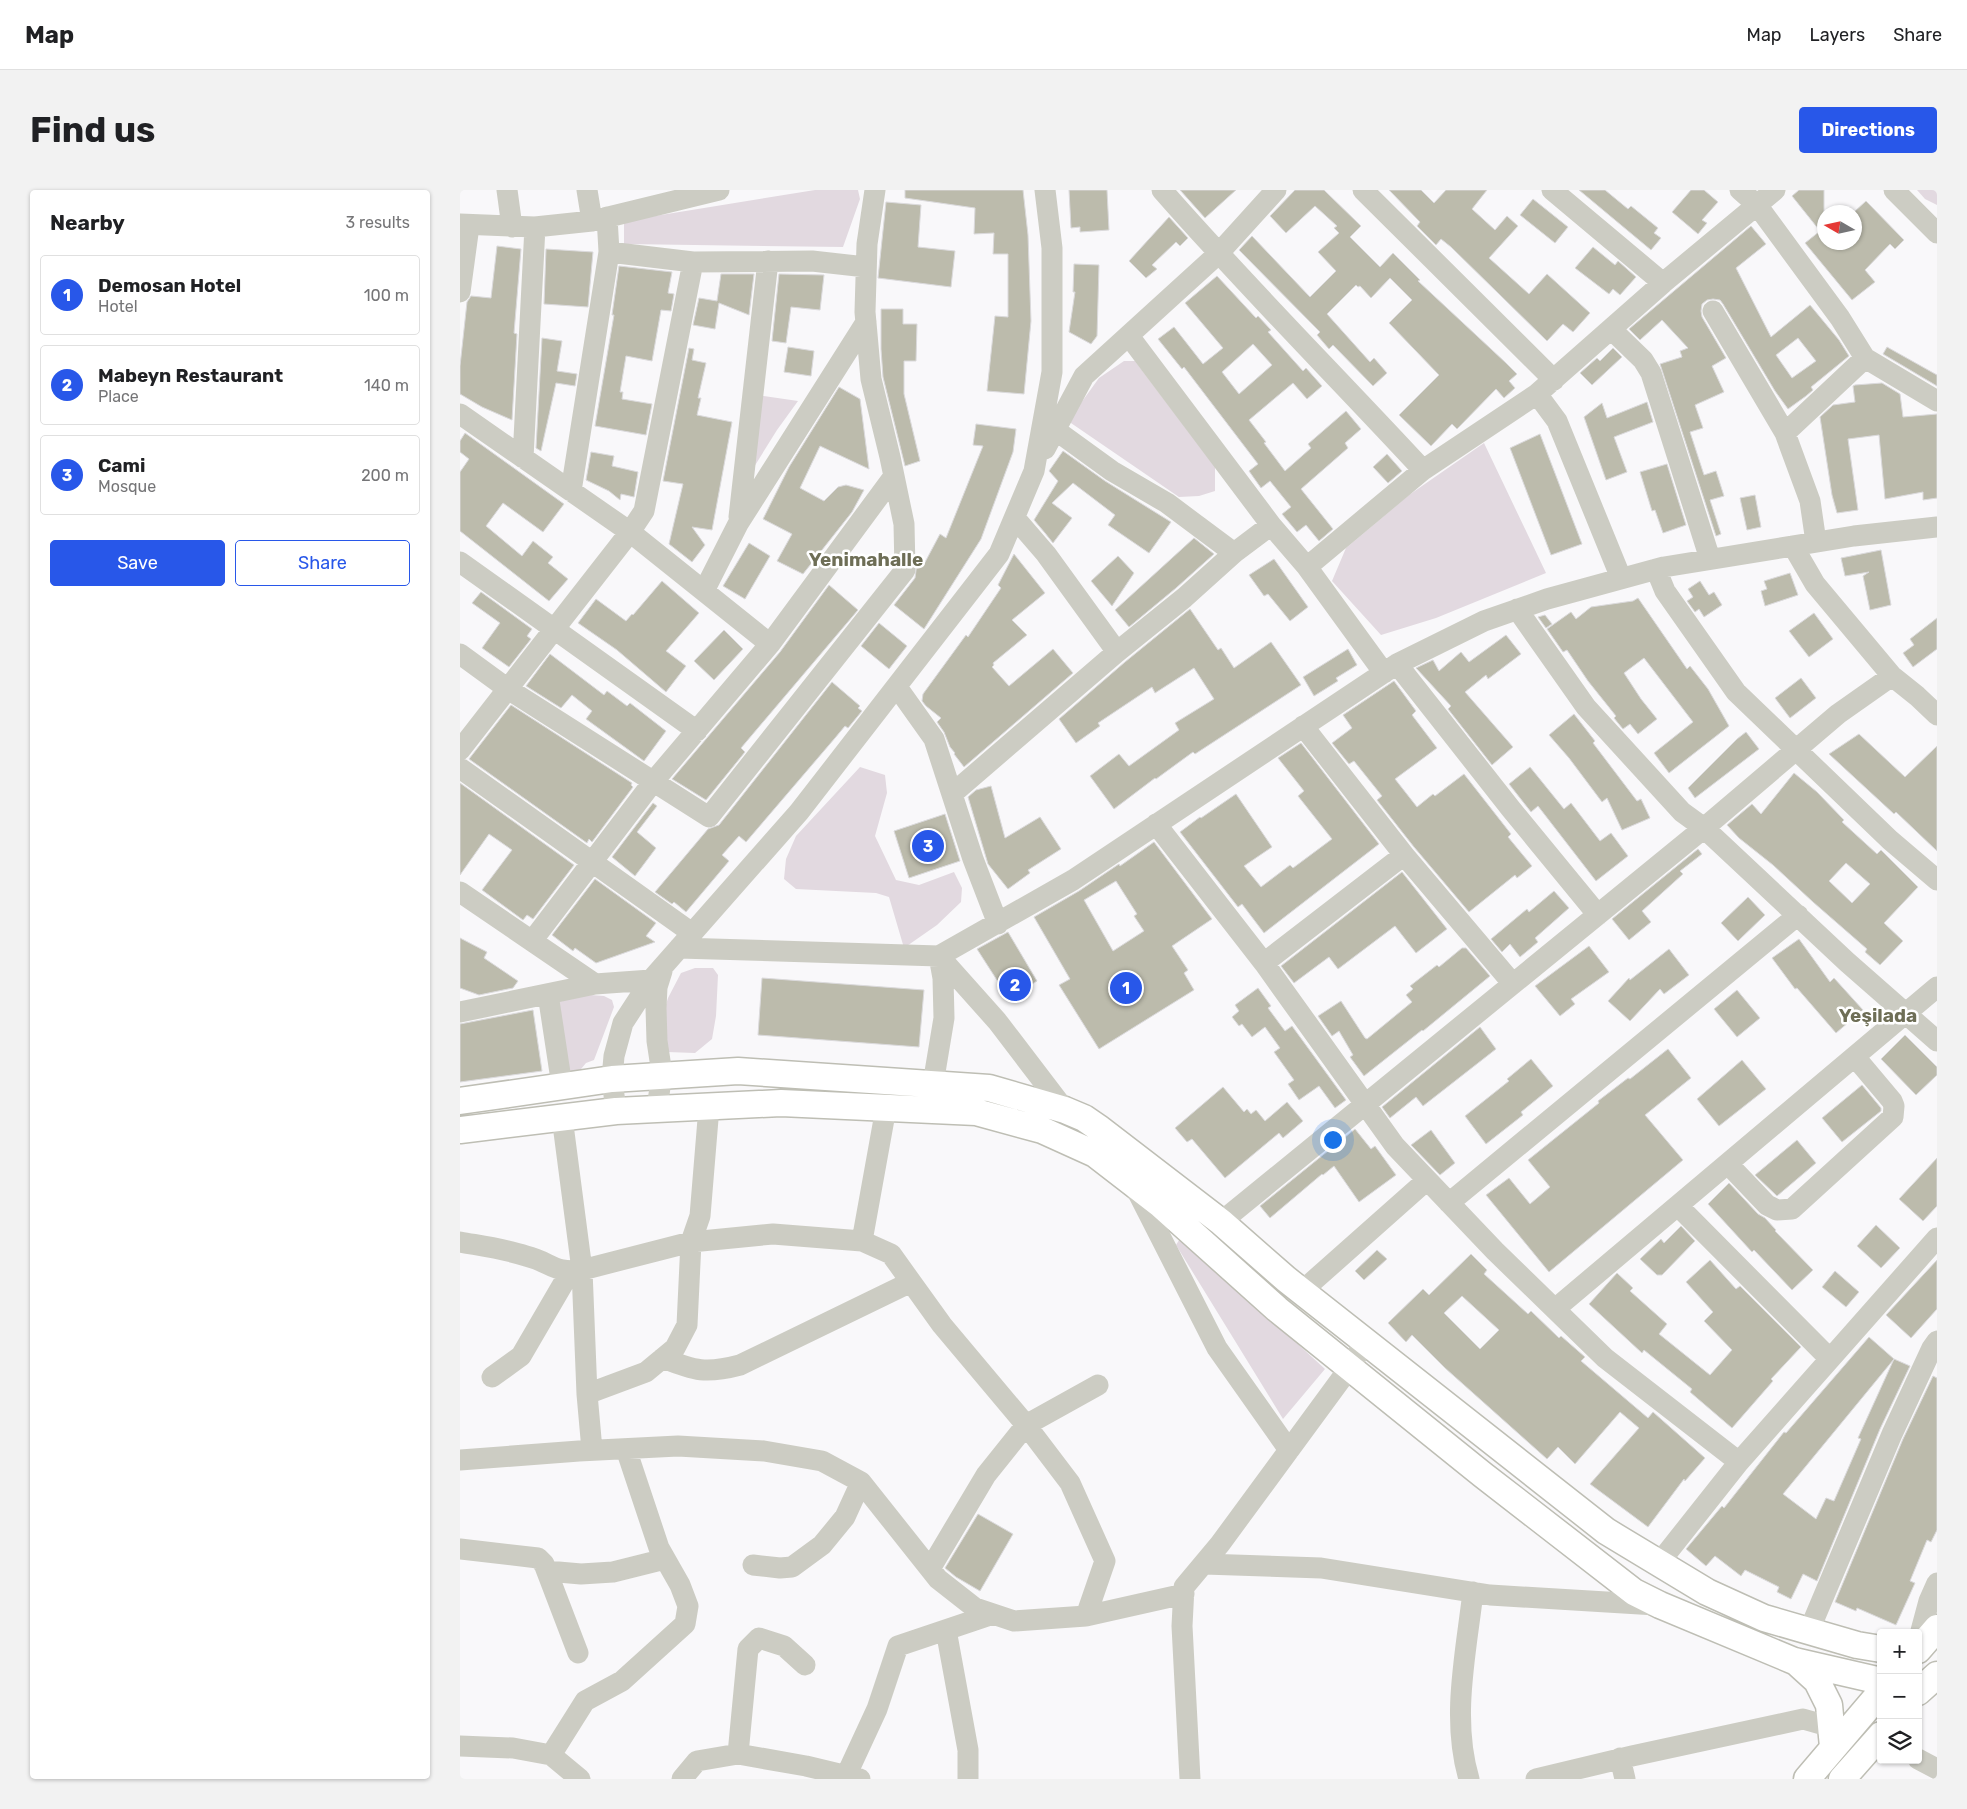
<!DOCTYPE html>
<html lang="en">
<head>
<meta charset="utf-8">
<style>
  :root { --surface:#fff; --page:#f2f2f2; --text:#202124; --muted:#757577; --line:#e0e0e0; --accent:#2857e9 }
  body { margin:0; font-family:Rubik,sans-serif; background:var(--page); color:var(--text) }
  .controls { position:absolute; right:15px; bottom:15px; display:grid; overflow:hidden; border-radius:5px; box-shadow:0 1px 4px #0004 }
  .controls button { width:45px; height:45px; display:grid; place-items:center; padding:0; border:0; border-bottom:1px solid var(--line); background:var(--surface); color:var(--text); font:25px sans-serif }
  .compass { position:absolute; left:1357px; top:15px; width:45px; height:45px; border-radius:50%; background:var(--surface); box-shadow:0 1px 4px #0004; rotate:279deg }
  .you { position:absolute; left:872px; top:949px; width:18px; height:18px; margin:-12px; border:4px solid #fff; border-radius:50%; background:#1a73e8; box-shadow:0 0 0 8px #1a73e833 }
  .badge { display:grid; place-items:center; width:32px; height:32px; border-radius:50%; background:var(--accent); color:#fff; font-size:16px; font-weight:700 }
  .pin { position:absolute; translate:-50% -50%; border:2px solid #fff; box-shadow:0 1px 5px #0006 }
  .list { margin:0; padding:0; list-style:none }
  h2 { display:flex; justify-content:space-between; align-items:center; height:65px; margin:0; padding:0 20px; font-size:21px }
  h2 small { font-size:16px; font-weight:400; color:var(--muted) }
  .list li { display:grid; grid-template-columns:32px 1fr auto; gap:15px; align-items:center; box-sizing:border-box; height:80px; margin:0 10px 10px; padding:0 10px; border:1px solid var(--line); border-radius:5px }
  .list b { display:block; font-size:19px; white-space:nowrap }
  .list p { margin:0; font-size:16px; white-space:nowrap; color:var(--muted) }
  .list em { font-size:16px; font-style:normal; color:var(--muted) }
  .actions { display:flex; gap:10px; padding:15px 20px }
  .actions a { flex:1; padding:11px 0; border:1px solid var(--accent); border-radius:5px; text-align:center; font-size:18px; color:var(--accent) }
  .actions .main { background:var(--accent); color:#fff }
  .icon { flex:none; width:28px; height:28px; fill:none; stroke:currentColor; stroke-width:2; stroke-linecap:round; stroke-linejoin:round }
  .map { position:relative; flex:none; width:1477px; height:1589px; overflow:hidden; border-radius:5px }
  header { display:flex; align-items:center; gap:30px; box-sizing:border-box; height:70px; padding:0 25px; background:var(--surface); border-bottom:1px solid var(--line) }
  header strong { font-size:24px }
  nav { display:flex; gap:28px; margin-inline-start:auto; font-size:18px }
  .intro { display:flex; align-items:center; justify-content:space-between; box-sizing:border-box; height:120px; padding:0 30px }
  h1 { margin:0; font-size:35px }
  .button { padding:12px 22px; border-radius:5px; background:var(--accent); color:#fff; font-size:18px; font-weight:700 }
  main { display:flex; gap:30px; padding:0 30px }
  aside { flex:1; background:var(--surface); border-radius:5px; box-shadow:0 1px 4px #0004 }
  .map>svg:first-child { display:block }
  .green { fill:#e2d9e0 }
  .building { fill:#bcbbac; stroke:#dbdadc; fill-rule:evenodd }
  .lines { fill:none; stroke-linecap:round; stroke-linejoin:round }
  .major-casing { stroke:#bebeb4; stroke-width:29 }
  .minor { stroke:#ccccc3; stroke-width:21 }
  .major { stroke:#fff; stroke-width:26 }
  .labels { text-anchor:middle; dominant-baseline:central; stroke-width:5; stroke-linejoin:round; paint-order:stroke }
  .district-label { font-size:19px; font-weight:bold; fill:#6e6e56; stroke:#fff }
</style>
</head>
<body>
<header>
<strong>Map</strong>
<nav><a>Map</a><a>Layers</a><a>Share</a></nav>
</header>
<div class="intro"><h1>Find us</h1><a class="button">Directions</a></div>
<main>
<aside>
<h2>Nearby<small>3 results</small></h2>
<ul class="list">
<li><span class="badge">1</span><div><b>Demosan Hotel</b><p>Hotel</p></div><em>100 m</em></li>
<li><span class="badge">2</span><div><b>Mabeyn Restaurant</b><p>Place</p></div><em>140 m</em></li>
<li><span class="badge">3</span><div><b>Cami</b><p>Mosque</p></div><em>200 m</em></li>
</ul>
<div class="actions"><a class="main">Save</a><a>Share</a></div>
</aside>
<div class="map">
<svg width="1477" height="1589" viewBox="0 0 1477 1589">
  <rect width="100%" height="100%" fill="#f9f8fa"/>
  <path class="green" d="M355 0H398L400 9 383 57 164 54V31Z
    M1457 0H1477V15L1465 9Z
    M664 171H675L755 277V301L739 306 719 307 608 231 639 188Z
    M297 205 338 211 317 240 289 285Z
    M1024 253 1086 383 976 428 921 445 872 391 886 358 949 305Z
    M400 577 425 585 427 603 415 646 436 690 459 695 494 682 502 698 501 712 477 735 444 758 429 707 416 703 336 699 324 689 326 669 336 646Z
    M235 778H253L258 785 256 826 252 849 235 863 207 862 199 838 208 808 221 783Z
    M131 805 144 806 152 810 154 817 134 870 126 873 116 885H109L99 810Z
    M721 1047 865 1179 823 1229 716 1055Z"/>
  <path class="building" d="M445 0H563L568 45 571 131 564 204 527 201 535 126 548 127V64H533L534 43 514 44 515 18 445 8Z
    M609 0H647L649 40 620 42V37L611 38Z
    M720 0H776L745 28Z
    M835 0H864L901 36 890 47 920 77 933 63 960 90 958 91 1046 173 1057 184 1049 191 1055 198 1044 208 1036 199 997 239 992 234 971 256 939 225 979 185 929 133 952 110 930 88 911 108 900 96 898 97 896 95 867 124 910 172 914 168 927 183 913 196 873 155 869 159 857 145 860 142 779 60 792 46 850 107 876 81 858 62 879 43 874 38 877 36 855 16 826 43 810 26Z
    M929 0H961L974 13 986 0H1027L1012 19 1035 40 1047 26 1058 36 1029 68 1069 104 1087 84 1130 123 1113 142 1103 134 1087 151 991 57 981 49 976 55 957 36 960 32Z
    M1119 0H1145L1168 19 1171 16 1198 38 1194 43 1201 48 1191 60Z
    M1231 0H1244L1258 12 1242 30 1247 33 1238 44 1212 22Z
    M1339 0H1364V52H1394V22L1406 11 1444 50 1435 59 1430 54 1405 80 1415 92 1392 110 1345 53 1360 41 1332 6Z
    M1073 9 1108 37 1095 53 1060 25Z
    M426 12 461 15 458 57 495 61 491 97 418 88Z
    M709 27 728 48 720 56 716 52 692 75 697 79 686 88 669 71Z
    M1291 36 1306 54 1276 78 1311 147 1350 115 1379 150 1389 166 1351 197 1353 200 1346 206 1328 219 1315 201 1263 114 1260 110 1253 109 1247 110 1242 114 1241 121 1242 127 1266 168 1252 176 1264 202 1235 215 1243 238 1230 242 1244 285 1256 281 1264 306 1250 310 1261 344 1256 346 1200 174 1222 167 1220 161 1228 158 1202 130 1180 150 1169 139ZM1338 148 1356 171 1332 188 1316 165Z
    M37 56 61 59 54 143 57 144 52 230 22 217 0 204V176L7 112 11 106 31 108Z
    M1133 57 1155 75 1158 71 1176 87 1160 105 1153 99 1149 104 1115 78Z
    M86 59 133 62 128 117 84 114Z
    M614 74 639 75 637 146 631 154 609 142 615 102H613Z
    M159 76 212 82 208 103 214 104 211 121 201 120 192 171 166 166 160 202H163L162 209 192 214 186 245 135 236 154 125H152Z
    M261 84H294L289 125 259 113 255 139 233 135 239 108 257 111Z
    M319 84 364 85 360 120 331 117 326 153 312 151Z
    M757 86 796 128 798 126 811 140 808 142 843 181 846 178 862 196 847 209 833 193 789 230 806 252 804 253 825 281 851 258 848 254 886 221 901 239 885 253 888 258 841 299 873 339 859 351 846 335 837 342 822 324 831 317 810 291 801 298 789 281 798 274 724 177 722 179 698 149 714 137 743 174 763 158 725 113ZM793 154 812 175 779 204 762 182Z
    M421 119H443V134H457L456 171H444V204L460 271 445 276 423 187 421 159Z
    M82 148 102 151 97 181 117 184 115 196 96 193 81 261 76 258Z
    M328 157 354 161 351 186 324 182Z
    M1427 157 1477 185V196L1423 164Z
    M229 158 234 159 232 170 246 173 238 208H241L237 225 272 232 252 340 232 337 245 355 232 372 209 354 223 294 203 291Z
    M1153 158 1162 167 1132 195 1120 183 1137 168 1140 171Z
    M1422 193 1440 204 1443 227 1477 224V308L1463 310V302L1425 309 1419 245 1388 249 1398 320 1377 323 1372 305 1360 227 1373 215 1395 212 1393 196 1395 195Z
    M379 197 400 209 409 279 360 256 340 298 364 311 378 297 386 295 404 300 392 322 343 384 317 371 332 344 303 329 329 277Z
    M1187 212 1193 232 1154 247 1167 282 1146 290 1124 227 1142 213 1147 228Z
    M516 234 556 239 553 262 521 349 464 439 434 415 455 388 457 373 463 376 480 344 486 348 523 256 513 255Z
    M5 243 104 314 83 342 43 313 26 336 62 366 73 351 93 367 88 373 108 389 89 411 0 341V282L9 269 0 262V251Z
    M1080 244 1122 354 1091 365 1050 258Z
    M603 261 645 291 711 332 689 363 648 335 655 325 613 293 592 313 612 328 593 353 585 343 574 330 598 291 589 281Z
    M131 262 154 266 152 276 178 282 174 307 161 304 160 310 149 301 126 290Z
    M927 264 942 281 928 293 913 277Z
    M1207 274 1226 335 1203 343 1195 320 1192 321 1180 282Z
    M1295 305 1301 337 1287 340 1280 308Z
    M734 348 754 364 716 398 669 437 655 420Z
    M289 353 310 366 285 409 263 396Z
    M1421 360 1431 415 1410 420 1403 386 1409 382 1385 386 1381 368Z
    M554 364 585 403 552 430 567 445 533 473 534 475 532 477 549 496 593 459 613 483 504 577 494 564 495 563 490 557 484 542 477 532 481 528 466 516 462 511 463 504 506 445 508 447 541 398 538 395Z
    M658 366 674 383 652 416 631 391Z
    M814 369 848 417 830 431 808 404 804 406 789 385Z
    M1330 383 1338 405 1305 416 1301 401 1307 399 1304 391Z
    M202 391 239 423 206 461 226 476 206 502 157 460 118 433 136 409 166 431 172 424 173 425Z
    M1240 391 1249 405 1254 402 1262 415 1244 427 1239 419 1235 422 1227 411 1233 407 1228 399Z
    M369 395 398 420 281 558 285 562 246 610 212 589 320 462Z
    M21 402 72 439 67 446 71 449 49 477 22 458 40 433 12 413Z
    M1178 408 1227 479 1230 476 1248 499 1269 536 1209 583 1194 563 1233 532 1184 468 1164 483 1181 509 1197 529 1178 544 1170 534 1163 539 1158 533 1154 528 1156 526 1128 491 1107 460 1103 462 1087 439 1111 422 1116 429 1131 417 1173 411Z
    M730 419 758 460 761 458 774 478 811 452 841 495 735 564 733 562 696 589 695 588 654 619 630 586 659 564 669 576 719 540 715 533 754 509 734 478 695 503 692 497 638 533 640 536 616 553 599 529 665 472Z
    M1354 423 1373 449 1349 467 1329 441Z
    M1085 425 1092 434 1086 438 1078 427Z
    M1477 428V459L1453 477 1443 463 1454 455 1450 449Z
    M419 433 447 456 429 479 401 456Z
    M264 440 283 459 254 490 234 471Z
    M1046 445 1061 464 1028 489 1026 485 1005 502 1053 557 1032 575 988 519 991 516 956 478 973 470 979 481 1001 462 1009 472Z
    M888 459 897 475 876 488 878 491 854 506 843 487Z
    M90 464 144 505 147 501 167 516 170 513 206 541 184 571 126 529 132 521 112 505 101 518 66 496Z
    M1341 488 1356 508 1330 528 1315 508Z
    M934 491 956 521 952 525 977 558 935 589 957 617 973 604 975 606 1004 584 1051 644 1048 647 1072 676 1057 688 1055 685 1009 722 954 657 917 610 922 606 894 571 889 574 872 553 892 538 883 525Z
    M372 492 400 516 398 518 402 521 388 538 385 536 375 548 286 652 279 646 262 665 269 671 226 722 214 712 212 714 195 702 248 639 259 635Z
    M51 515 172 593 171 595 173 597 132 652 129 649 127 653 9 569Z
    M1114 524 1135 551 1133 553 1177 611 1181 609 1190 628 1162 640 1147 608 1142 612 1109 568 1089 545Z
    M1286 542 1299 559 1235 608 1228 598 1277 549Z
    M1399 544 1445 587 1477 556V661L1436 622 1434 624 1369 564Z
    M841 553 919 654 804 743 782 714 778 717 720 642 740 627 741 628 776 604 812 657 784 676 801 697 830 675 833 678 872 649 838 606 844 601 818 568Z
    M1070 577 1104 619 1111 613 1140 651 1151 643 1168 666 1136 691 1078 616 1071 622 1049 594Z
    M1334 583 1357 602 1384 630 1382 632 1417 664 1421 660 1458 697 1424 733 1443 751 1420 775 1405 762 1407 759 1353 712 1313 675 1279 648 1267 635 1292 614 1301 624ZM1386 673 1410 694 1392 713 1369 691Z
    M0 593 114 675 73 729 67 725 63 730 22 700 52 660 29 644 0 685Z
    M531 596 545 648 580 627 601 659 568 680 570 683 548 699 528 674 508 607 516 600Z
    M193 613 197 616 177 642 196 658 175 686 152 667Z
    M485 624 500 671 449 688 434 641Z
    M694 652 752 729 712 756 728 780 724 783 734 800 639 859 599 795 610 789 574 727 619 701 659 674 660 676ZM656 691 677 724 674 726 684 741 653 761 624 710Z
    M1238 659 1242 664 1220 681 1223 684 1182 721 1191 732 1169 750 1152 729Z
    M942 682 987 739 956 763 935 736 878 779 869 767 834 793 821 776Z
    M135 689 196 733 186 746 195 752 136 773 115 758 113 761 92 745Z
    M1094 701 1109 718 1075 748 1078 752 1060 767 1050 754 1042 762 1031 749 1067 719 1069 722Z
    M1288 707 1305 725 1278 751 1261 733Z
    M548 742 577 791 564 799 565 803 551 812 517 759Z
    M0 748 27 762 24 768 58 791 53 798 19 805 0 798Z
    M1339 749 1370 792 1374 788 1403 820 1376 843 1337 798 1335 799 1312 768Z
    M1129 756 1149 782 1111 809 1115 814 1100 826 1075 796Z
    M1002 758H1006L1030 786 963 841 962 840 904 886 890 867 893 865 879 841 872 846 858 826 881 811 905 848 907 849 952 812 946 805 953 799 950 796 977 775 979 777Z
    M1209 759 1229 785 1204 804 1200 799 1170 831 1148 811 1169 788 1170 790Z
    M302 788 464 800 459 857 298 845Z
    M798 798 811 816 808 818 825 841 832 836 886 910 875 918 859 896 839 910 828 894 834 890 814 862 820 858 805 837 792 847 782 834 779 836 772 827 779 821 775 815Z
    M1277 800 1300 828 1277 847 1254 819Z
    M73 820 82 881 0 892V834Z
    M1020 837 1036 859 963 916 956 907 930 928 922 917Z
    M1445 845 1477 877V885L1456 905 1421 869Z
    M1208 859 1231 888 1185 925 1223 970 1089 1082 1026 1005 1049 988 1070 1014 1090 997 1068 970 1139 913 1138 911 1168 888 1170 889Z
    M1071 869 1093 896 1061 922 1063 925 1026 954 1005 926 1049 891 1047 889Z
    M1282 870 1306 899 1259 936 1237 909Z
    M1402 895 1421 918V921L1382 952 1362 928Z
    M763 897 784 922 787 919 791 924 796 920 805 931 827 912 843 931 823 948 819 943 765 988 732 949 727 952 715 938Z
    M895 939 911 959 915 956 936 985 899 1012 874 976 863 985 862 984 810 1028 800 1016Z
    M971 940 995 973 980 985 951 955Z
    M1337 950 1356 973 1317 1006 1295 985Z
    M1477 968V1016L1463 1031 1439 1009Z
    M1269 993 1298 1024 1305 1028 1316 1040 1315 1041 1353 1080 1332 1100 1294 1060 1292 1062 1248 1014Z
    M1416 1035 1440 1058 1421 1078 1397 1056Z
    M1221 1036 1235 1051 1202 1085H1197L1180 1069 1201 1049 1204 1053Z
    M917 1060 927 1069 904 1090 895 1081Z
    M1011 1064 1027 1080 1024 1084 1068 1124 1071 1121 1099 1148 1101 1146 1125 1167 1121 1171 1188 1228 1193 1222 1245 1268 1225 1291 1224 1289 1188 1337 1130 1294 1179 1238 1160 1222 1115 1274 1098 1257 1087 1269 985 1178 952 1145 946 1152 928 1133 963 1099 969 1105ZM1002 1106 1039 1140 1020 1159 984 1123Z
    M1250 1070 1276 1099 1280 1096 1341 1157 1311 1189 1313 1191 1272 1238 1230 1202 1232 1199 1184 1160 1182 1163 1129 1114 1157 1083 1173 1098 1170 1101 1207 1134 1199 1144 1250 1185 1272 1160 1244 1131 1253 1122 1226 1092Z
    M1477 1070V1119L1451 1148 1426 1125Z
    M1375 1081 1399 1102 1386 1117 1362 1097Z
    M1409 1147 1434 1169 1323 1304 1356 1329 1366 1308 1374 1311 1401 1249 1398 1248 1434 1169 1450 1176 1420 1239 1357 1391 1343 1384 1331 1409 1317 1402 1319 1397 1285 1380 1281 1386 1255 1366 1246 1376 1226 1359 1262 1316 1264 1318 1324 1242 1326 1243Z
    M1473 1186 1477 1188V1340L1471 1352 1467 1350 1450 1391 1455 1393 1436 1435 1397 1418 1396 1421 1375 1412 1443 1249Z
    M518 1324 553 1344 520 1401 496 1387 485 1378Z"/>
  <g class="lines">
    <defs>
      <path id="major" d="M0 911 152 889 278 881 529 898 605 920 624 928 640 939 761 1032 826 1089 1146 1341 1247 1402 1304 1428 1397 1455 1421 1459
        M0 940 156 921 321 913 516 922 582 940 635 964 701 1015 817 1119 1023 1285 1174 1402 1200 1415 1334 1471 1421 1491
        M1458 1460 1477 1438
        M1335 1471 1357 1491 1369 1515 1373 1557
        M1458 1502 1477 1485
        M1347 1589 1421 1502
        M1382 1589 1421 1545"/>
    </defs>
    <use href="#major" class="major-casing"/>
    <path class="minor" d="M47 0 52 37
      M127 0 132 31
      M702 0C786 96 876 186 963 280
      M903 0 1094 190
      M1092 0 1203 93
      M1280 0 1297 15 1380 128 1405 168
      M1434 0 1477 43
      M0 34 75 37 132 31 259 0
      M149 62 233 72 352 71 406 77
      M0 102 9 36
      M1253 121 1325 243 1350 311 1356 352
      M1151 139 1183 170 1191 183 1250 369
      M669 146 811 335 847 377 924 483
      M1077 204 1097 231 1161 388
      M0 224 170 342 310 454
      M594 239 652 281 707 313 774 363
      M1325 243 1405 168 1477 211
      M585 259 624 186 758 64 816 0
      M63 268 75 37
      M111 301 149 62 147 27
      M279 327 308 71
      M555 328 586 364 657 462
      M1333 356 1355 394 1432 486 1457 506 1477 525
      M0 372 237 541
      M847 377 963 280 1077 204 1203 93 1315 0
      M1196 379 1205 401 1276 502 1430 650 1477 690
      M244 401 278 334 406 132
      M1057 419 1126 517 1222 622 1244 638 1387 772 1477 851
      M0 464 48 499 249 627 445 380 444 334 430 267 411 189 405 122 407 54 415 0
      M937 474 1051 619 1138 725
      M437 497 474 549 513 669 538 734
      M843 536 944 665 1053 794
      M0 560 170 342 184 321 233 72
      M0 578 232 743
      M492 604 657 462 724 408 774 363 811 335
      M696 634 804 773 935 956 1035 1061 1145 1168 1279 1272
      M0 702 135 794 191 790
      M72 751 193 592 310 454 434 286
      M219 758 479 766 537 831 605 920
      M804 773 944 665
      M88 804 102 896
      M0 822 135 794
      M473 894 484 828 483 788 479 766 613 690 937 474 1024 431 1087 409 1204 377 1394 346 1477 337
      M197 918 202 884 197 851 196 818 197 797 202 781
      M156 921 152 889 154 866 163 833 191 790 339 622 539 364 574 281 592 182V58L585 0
      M1268 974 1307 1015 1317 1020 1332 1019 1433 927 1434 916 1432 911 1395 867
      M674 995 757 1158 829 1260
      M989 1013 1338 725
      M1218 1016 1370 1169
      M761 1032 1244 638 1378 524 1432 486
      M402 1051 426 918
      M0 1052C22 1056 45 1059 66 1066 91 1072 94 1084 122 1080L102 927
      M842 1101 967 990
      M1095 1119 1477 797
      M203 1168C235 1181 246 1184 280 1175L451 1092
      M32 1187 61 1166 110 1082
      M127 1204 186 1182 215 1158 227 1135 231 1052 313 1044 402 1051 431 1064 482 1135 566 1235 610 1293 645 1371 626 1426
      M132 1260 127 1204 122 1080 231 1052 240 1026 249 917
      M0 1270 119 1261 218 1256 304 1261 362 1271 401 1292 478 1389 515 1418 554 1431 626 1426 724 1404
      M0 1359 78 1368 84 1374 118 1463
      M1199 1373 1279 1272 1477 1048
      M744 1374 861 1378 1030 1405 1196 1415
      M293 1375 320 1378 332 1377 362 1355 385 1327 401 1292
      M470 1379 526 1285 566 1235 638 1195
      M87 1381 121 1384 153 1382 205 1369
      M486 1440 508 1560V1589
      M1349 1441 1432 1244 1472 1158 1477 1151
      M1458 1452 1469 1411 1477 1393
      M0 1556 53 1558 91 1565 120 1589
      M278 1564 288 1459 299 1448 324 1456 345 1475
      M91 1565 125 1511 162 1491 225 1434 228 1416 220 1395 199 1358 166 1259
      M1160 1568 1165 1589
      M1458 1569 1477 1579
      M386 1586 417 1519 438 1456 533 1424
      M222 1589 237 1571 278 1564 346 1576 400 1589
      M730 1589 722 1436 724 1397 760 1354 890 1177 905 1151
      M1009 1589C991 1529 1006 1463 1013 1402
      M1076 1589 1172 1566 1343 1529 1371 1537"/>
    <use href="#major" class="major"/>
  </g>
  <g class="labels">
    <g class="district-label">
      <text x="406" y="369">Yenimahalle</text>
      <text x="1418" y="825">Yeşilada</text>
    </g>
  </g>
</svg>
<div class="controls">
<button>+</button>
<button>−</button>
<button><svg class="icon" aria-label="layers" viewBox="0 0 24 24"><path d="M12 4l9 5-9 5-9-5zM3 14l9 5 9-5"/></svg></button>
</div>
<svg class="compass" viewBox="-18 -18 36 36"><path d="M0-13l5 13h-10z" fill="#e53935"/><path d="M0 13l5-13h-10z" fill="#757577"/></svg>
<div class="you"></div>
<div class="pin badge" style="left:666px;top:798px">1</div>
<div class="pin badge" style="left:555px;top:795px">2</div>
<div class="pin badge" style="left:468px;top:656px">3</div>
</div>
</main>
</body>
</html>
